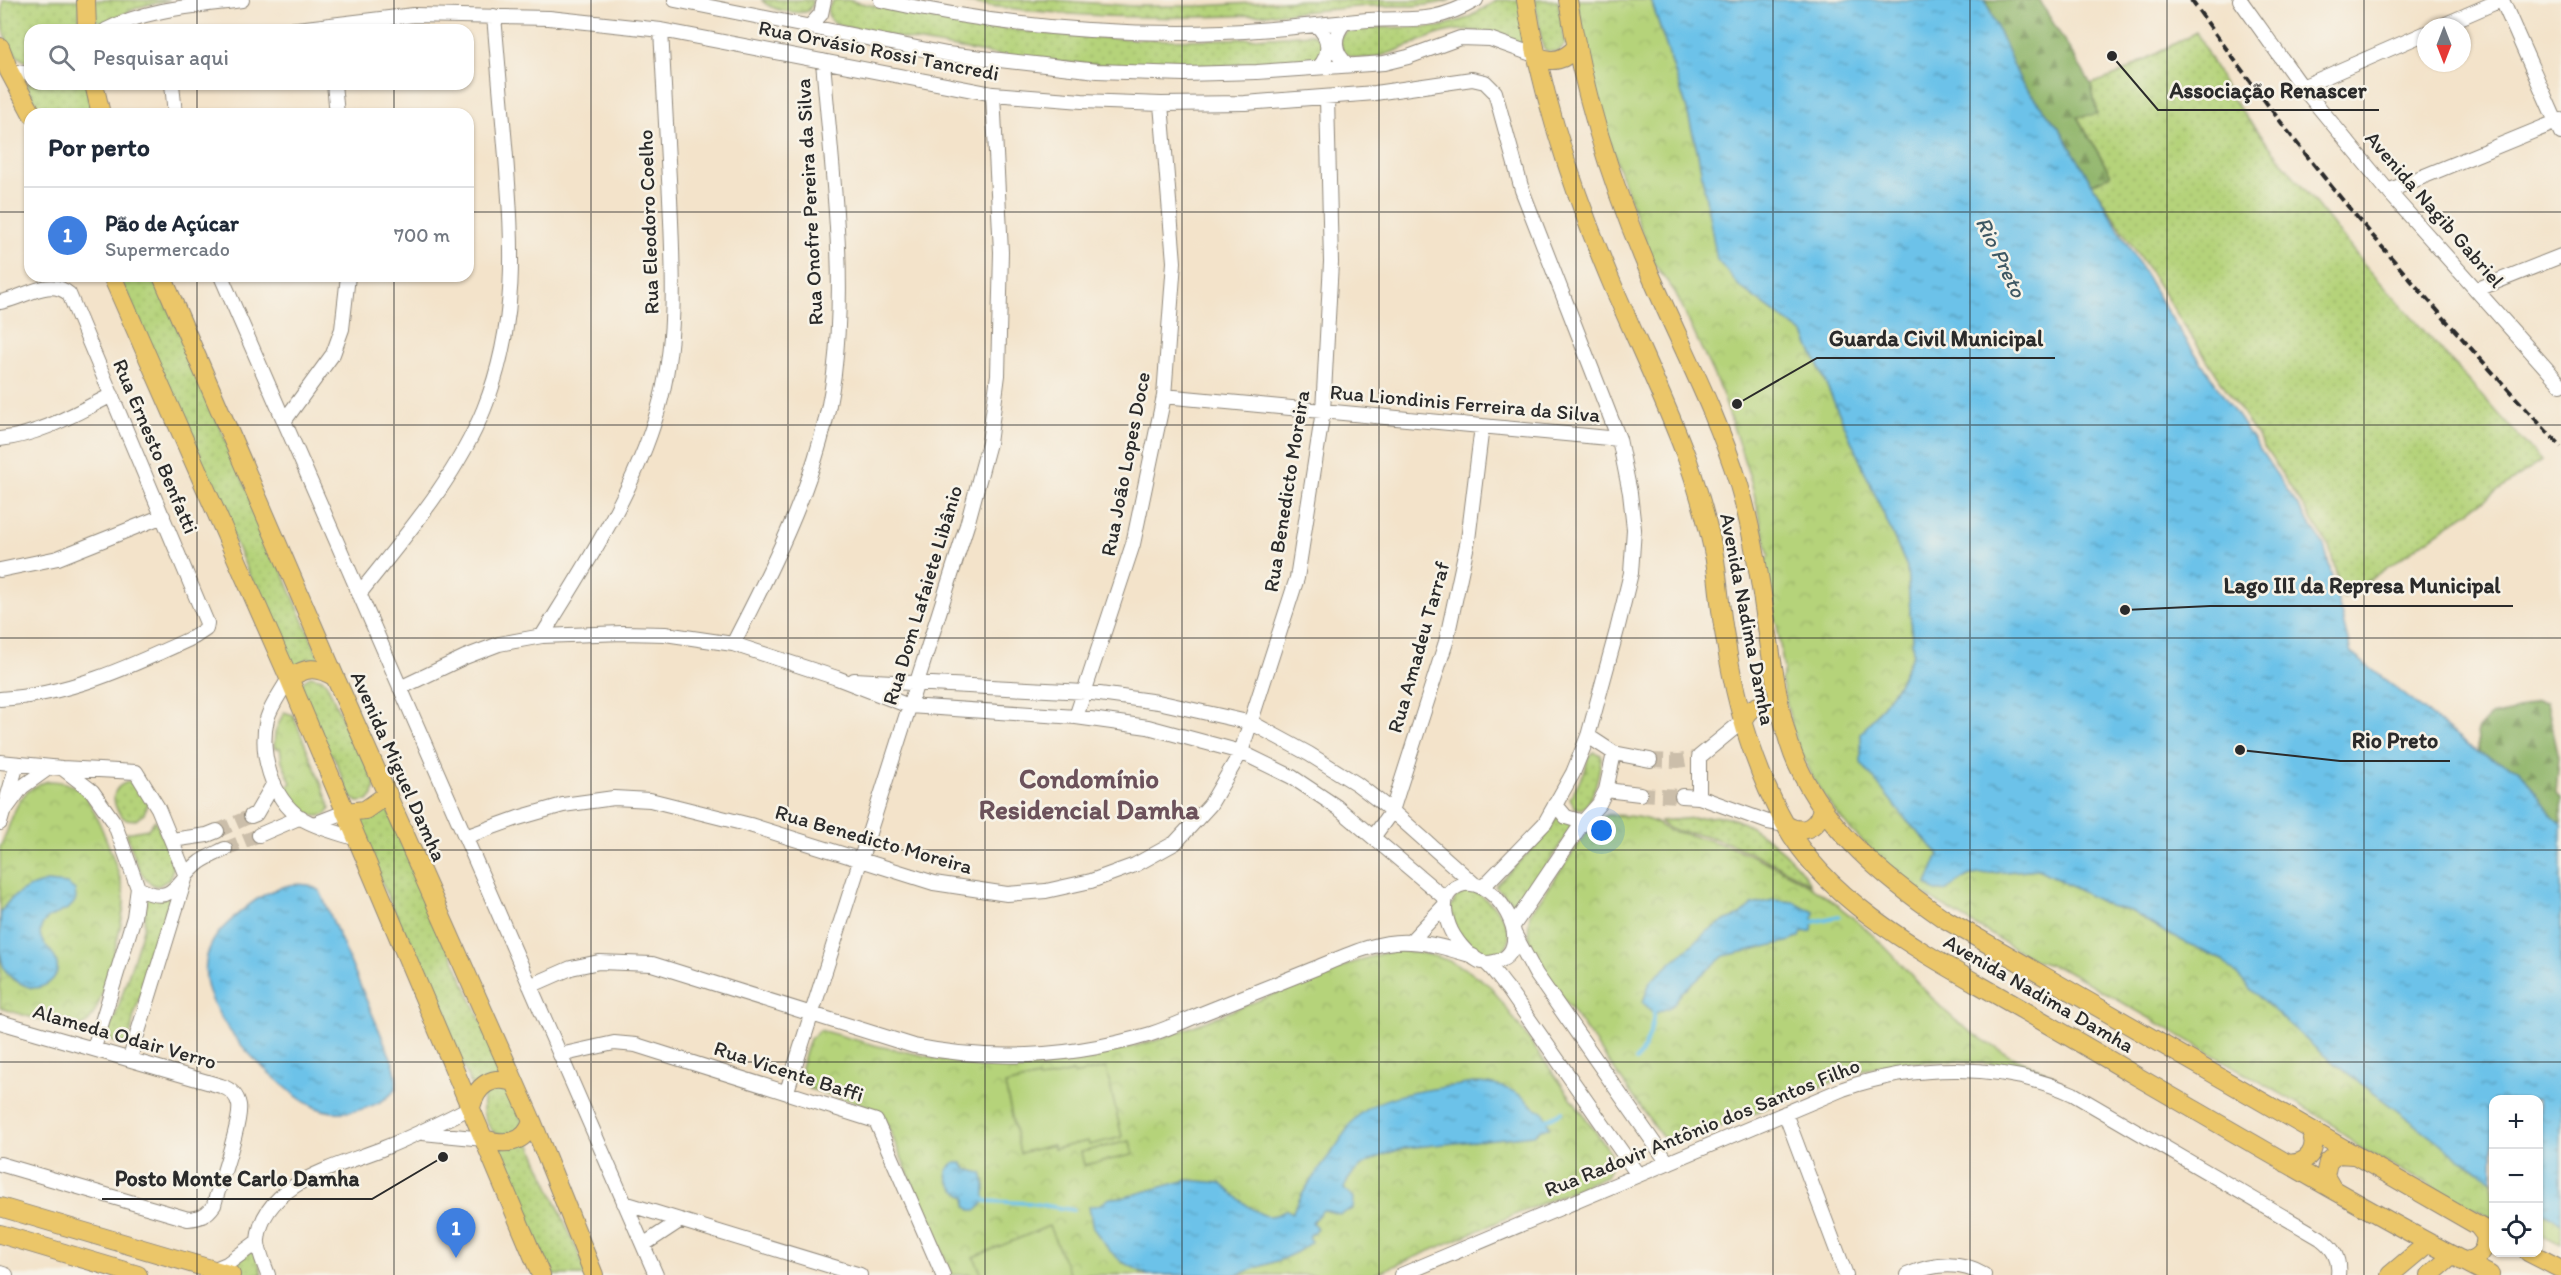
<!DOCTYPE html>
<html lang="pt">
<head>
<meta charset="utf-8">
<style>
  :root { --surface:#fff; --page:#f6f6f7; --text:#1f2937; --muted:#747a83; --line:#e0e1e3; --accent:#1f6fb2 }
  body { margin:0; font-family:Itim,sans-serif; background:var(--page); color:var(--text) }
  .controls { position:absolute; right:18px; bottom:18px; display:grid; overflow:hidden; border-radius:12px; box-shadow:0 2px 4px #0004 }
  .controls button { width:54px; height:54px; display:grid; place-items:center; padding:0; border:0; border-bottom:2px solid var(--line); background:var(--surface); color:var(--text); font:30px sans-serif }
  .compass { position:absolute; left:2417px; top:18px; width:54px; height:54px; border-radius:50%; background:var(--surface); box-shadow:0 2px 4px #0004; rotate:180deg }
  .you { position:absolute; left:1602px; top:831px; width:21px; height:21px; margin:-15px; border:4px solid #fff; border-radius:50%; background:#1a73e8; box-shadow:0 0 0 9px #1a73e833 }
  .badge { display:grid; place-items:center; width:39px; height:39px; border-radius:50%; background:var(--accent); color:#fff; font-size:20px; font-weight:700 }
  .pin { position:absolute; translate:-50% -50px; filter:drop-shadow(0 2px 3px #0008) }
  .pin::after { content:''; position:absolute; top:32px; width:21px; height:18px; background:inherit; clip-path:polygon(0 0,100% 0,50% 100%) }
  .list { margin:0; padding:0; list-style:none }
  h2 { display:flex; justify-content:space-between; align-items:center; height:78px; margin:0; padding:0 24px; font-size:26px }
  h2 small { font-size:20px; font-weight:400; color:var(--muted) }
  .list li { display:grid; grid-template-columns:39px 1fr auto; gap:18px; align-items:center; box-sizing:border-box; height:96px; padding:0 24px; border-top:2px solid var(--line) }
  .list b { display:block; font-size:22px; white-space:nowrap }
  .list p { margin:0; font-size:20px; white-space:nowrap; color:var(--muted) }
  .list em { font-size:20px; font-style:normal; color:var(--muted) }
  .icon { flex:none; width:33px; height:33px; fill:none; stroke:currentColor; stroke-width:2; stroke-linecap:round; stroke-linejoin:round }
  .map { position:relative; flex:none; width:2561px; height:1275px; overflow:hidden }
  .search { position:absolute; background:var(--surface); box-shadow:0 2px 4px #0004; left:24px; top:24px; width:450px; height:66px; display:flex; align-items:center; gap:15px; box-sizing:border-box; padding:0 21px; border-radius:18px; color:var(--muted); font-size:22px }
  .panel { position:absolute; background:var(--surface); box-shadow:0 2px 4px #0004; left:24px; top:108px; width:450px; height:174px; border-radius:18px }
  .map>svg:first-child { display:block }
  .grass { fill:url(#grass-dots); stroke:#707f52; stroke-width:1.5 }
  .forest { fill:url(#forest-firs); stroke:#5e704a; stroke-width:1.5 }
  .park { fill:url(#park-crowns); stroke:#707f52; stroke-width:1.5 }
  .pitch { fill:#b5d37a; stroke:#707f52; stroke-width:1.5 }
  .water { fill:url(#water-ripples); stroke:#4c768a; stroke-width:1.5 }
  .lines { fill:none; stroke-linecap:round; stroke-linejoin:round }
  .stream { stroke:#6cc2e9; stroke-width:4 }
  .minor-tunnel { stroke:#cbbeaa; stroke-width:14; stroke-dasharray:14 7; stroke-linecap:butt }
  .minor-casing { stroke:#8f877a; stroke-width:16 }
  .major-casing { stroke:#8f877a; stroke-width:20 }
  .minor { stroke:#fff; stroke-width:14 }
  .major { stroke:#ebc669; stroke-width:18 }
  .rail { stroke:#2b2b2b; stroke-width:4; stroke-dasharray:9 4.5; stroke-linecap:butt }
  .grid { fill:none; stroke:#2b2b2b; stroke-width:1.5; stroke-opacity:0.55 }
  .labels { text-anchor:middle; dominant-baseline:central; stroke-width:5; stroke-linejoin:round; paint-order:stroke }
  .street-label { font-size:21px; fill:#2b2b2b; stroke:#f7f3e8 }
  .water-label { font-size:22px; font-style:italic; fill:#3e5864; stroke:#f7f3e8 }
  .district-label { font-size:27px; font-weight:bold; fill:#6c525b; stroke:#f7f3e8 }
  .leader { fill:none; stroke:#2b2b2b; stroke-width:2 }
  .callout-dot { fill:#2b2b2b; stroke:#f7f3e8; stroke-width:2 }
  .callout-label { font-size:22px; text-anchor:middle; font-weight:bold; fill:#2b2b2b; stroke:#f7f3e8; stroke-width:5; stroke-linejoin:round; paint-order:stroke }
</style>
</head>
<body>
<div class="map">
<svg width="2561" height="1275" viewBox="0 0 2561 1275">
  <defs>
    <pattern id="grass-dots" width="8" height="8" patternUnits="userSpaceOnUse" patternTransform="scale(1.5)"><rect width="8" height="8" fill="#b5d37a"/><path d="M2 2h.1M6 6h.1" fill="none" stroke="#9cb56a" stroke-width="1.8" stroke-linecap="round"/></pattern>
    <pattern id="forest-firs" width="22" height="20" patternUnits="userSpaceOnUse" patternTransform="scale(1.5)"><rect width="22" height="20" fill="#90b56a"/><path d="M5 1l3.5 6h-7zM16 11l3.5 6h-7z" fill="#769357"/></pattern>
    <pattern id="park-crowns" width="20" height="18" patternUnits="userSpaceOnUse" patternTransform="scale(1.5)"><rect width="20" height="18" fill="#b5d37a"/><path d="M2 6a3 3 0 1 1 6 0M12 15a3 3 0 1 1 6 0" fill="none" stroke="#9cb56a"/></pattern>
    <pattern id="water-ripples" width="26" height="14" patternUnits="userSpaceOnUse" patternTransform="scale(1.5)"><rect width="26" height="14" fill="#6cc2e9"/><path d="M2 4q2-2 4 0t4 0M15 11q2-2 4 0t4 0" fill="none" stroke="#599ebd"/></pattern>
  </defs>
  <rect width="100%" height="100%" fill="#f7f3e8"/>
  <filter id="ink" filterUnits="userSpaceOnUse"><feTurbulence type="fractalNoise" baseFrequency=".0167" numOctaves="2"/><feDisplacementMap in="SourceGraphic" scale="12" xChannelSelector="R" yChannelSelector="G"/><feConvolveMatrix kernelMatrix="1 2 1 2 8 2 1 2 1" color-interpolation-filters="sRGB"/></filter>
  <filter id="wash" filterUnits="userSpaceOnUse"><feTurbulence type="fractalNoise" baseFrequency=".008" numOctaves="4" result="noise"/><feDisplacementMap in="SourceGraphic" scale="24" xChannelSelector="R" yChannelSelector="G"/><feGaussianBlur stdDeviation="1.35" result="paint"/><feColorMatrix in="noise" values="0 0 0 0 0 0 0 0 0 0 0 0 0 0 0 0 0 1.4 0 .05"/><feComposite in="paint" operator="in"/></filter>
  <g filter="url(#wash)">
    <rect width="100%" height="100%" fill="#f3e3ca"/>
    <path class="grass" d="M3 0H80L79 30H30V63C5 56 0 23 3 0Z
      M93 0H170L139 7 102 24 93 17Z
      M762 0H812V5L808 11C797 15 769 10 762 0Z
      M834 0H847C1005 37 1150 48 1311 34L1319 37 1323 43 1319 57 1312 61C1211 69 1108 70 1007 56 950 48 893 37 837 25 826 18 825 9 834 0Z
      M951 0H1053L1133 6H1202L1303 0H1451C1419 10 1388 3 1356 7 1217 21 1089 23 951 0Z
      M1497 0H1520L1527 46C1502 37 1479 27 1452 31 1420 35 1372 73 1342 52L1340 36 1353 28 1439 27 1468 18Z
      M1535 0H1558L1565 44 1558 52 1547 51 1543 48Z
      M2196 32 2232 99 2363 263 2541 461 2343 598 2329 546 2092 184 2111 175 2077 116 2097 113 2091 84 2117 75Z
      M30 81V84H87L93 114H41L27 86Z
      M119 276H155L320 659H307L291 670Z
      M310 676 323 679 327 684 347 730 358 744 375 784 373 795 368 801 358 802 350 797 334 757 328 752 300 685Z
      M1594 752 1601 755V759C1599 773 1594 802 1581 809L1574 807 1570 798 1585 771 1588 758Z
      M128 782 136 783 148 801 144 814 136 820 125 819C112 808 108 788 128 782Z
      M384 800 505 1076 473 1089 353 818Z
      M1559 815 1573 825 1517 912 1511 901 1495 886 1539 842Z
      M1720 816C1748 817 1799 860 1810 884 1777 864 1741 846 1703 835 1690 832 1667 833 1660 821Z
      M155 820 174 864 170 879 158 886C139 884 133 849 126 833L148 829Z
      M1468 890C1487 894 1519 926 1506 947 1492 968 1465 945 1457 930 1454 923 1452 915 1451 907L1458 894Z
      M146 896H171L133 1019C131 1034 131 1050 112 1041L107 1033 116 1014 144 926Z
      M497 1088 511 1093 523 1121 517 1134H495C485 1123 480 1110 484 1095Z
      M527 1136 588 1275H551L496 1149Z
      M255 1248 262 1275H244L226 1270Z"/>
    <path class="forest" d="M1985 0H2039L2091 84 2097 114 2077 117 2111 175 2092 184 2060 129 2021 82Z
      M2536 701 2547 703 2559 758 2556 793 2561 798V824L2552 816 2520 770 2479 753 2477 730 2490 716 2510 712Z"/>
    <path class="park" d="M1576 0H1651L1686 106 1698 154 1739 286 1804 334 1907 567 1913 654 1897 686 1861 734 1907 821 1939 854 1927 884 1935 891H1945L1970 875 2038 869 2109 906 2131 911 2166 933 2223 960 2321 1053 2461 1159 2493 1180V1219L2360 1148 2328 1121 2066 970 2034 960 1926 896 1890 869 1848 827 1832 807 1816 784 1795 739 1781 680 1784 670 1777 625 1770 610 1763 563 1769 556 1751 481 1722 393 1675 292 1652 261 1601 119Z
      M284 712 293 715 328 800 330 808 327 814C307 822 296 804 286 788L291 783 282 761 280 748H274L275 732Z
      M48 781C59 781 69 783 79 789 93 799 124 881 124 899 125 918 101 1010 88 1022 82 1027 74 1028 67 1028L0 1008V847C15 819 12 791 48 781Z
      M1607 815C1621 815 1643 816 1656 823 1662 826 1664 830 1671 831 1753 847 1822 885 1881 943 1910 971 1934 1006 1968 1030 1995 1049 2025 1063 2056 1077L1992 1064 1955 1061 1907 1062 1866 1069 1678 1143 1665 1141 1534 957C1528 942 1527 929 1530 914L1595 821Z
      M1395 950C1436 953 1459 961 1491 987L1611 1153 1610 1168 1606 1176 1373 1275H952L883 1115 865 1105 810 1089 802 1079 801 1067 810 1039 820 1030 878 1046 950 1061 1008 1063 1095 1056 1158 1040 1363 959Z
      M2538 1209 2561 1223V1245L2539 1234Z"/>
    <path class="pitch" d="M1106 1068 1122 1137 1089 1145 1088 1141 1054 1149 1053 1145 1020 1153 1005 1085 1038 1077 1039 1080 1072 1072 1073 1075Z
      M1130 1141 1133 1155 1084 1165 1081 1152Z
      M1049 1226 1070 1275H982L974 1257Z"/>
    <path class="water" d="M1651 0H1985L2021 82 2060 129 2166 310 2324 545 2351 653 2479 753 2520 770 2552 816 2561 824V1223L2539 1209 2538 1100H2494L2493 1180 2461 1159 2321 1053 2250 989 2223 960 2166 933 2131 911 2109 906 2038 869 1970 875 1945 891H1935L1927 884 1939 854 1907 821 1861 763V734L1897 686 1913 654 1907 567 1804 334 1739 286 1717 260 1698 154 1686 106Z
      M47 882 67 884 75 890 76 899C69 916 45 912 41 928 37 941 49 947 54 956 64 974 49 988 32 988 1 978 0 964 0 935 0 928 0 918 1 912 10 895 30 886 47 882Z
      M296 884 309 885 320 891 394 1065C395 1071 398 1081 396 1087 390 1102 359 1112 344 1112 332 1113 319 1110 309 1104 297 1099 286 1087 276 1079 235 1044 172 975 227 924 247 905 269 887 296 884Z
      M1773 900 1794 902 1814 912 1812 931 1802 932 1800 937 1791 941 1724 956 1682 992 1672 1006 1654 1014 1643 1002 1650 982 1706 932 1726 920 1741 915 1752 905Z
      M1474 1083C1493 1083 1509 1087 1524 1098 1531 1104 1535 1109 1544 1112L1550 1127 1541 1129 1534 1135 1405 1148C1381 1155 1351 1165 1344 1189L1354 1198 1353 1209 1340 1214 1323 1210 1312 1222 1317 1228 1309 1237 1311 1242 1297 1252 1282 1259 1236 1275H1148L1122 1262 1109 1250 1093 1228 1089 1207 1101 1204 1110 1198 1125 1197 1187 1180 1221 1183C1230 1192 1252 1211 1264 1215 1272 1218 1280 1213 1287 1210L1292 1213C1304 1188 1318 1170 1335 1148 1342 1139 1346 1129 1353 1121 1377 1091 1439 1089 1474 1083Z
      M954 1163H962L966 1169 982 1173 985 1183V1201L977 1210H971L966 1206V1197C956 1193 946 1182 947 1170Z"/>
    <g class="lines">
      <path class="stream" d="M1809 923 1839 916
        M1636 1061C1647 1045 1653 1028 1654 1009
        M1543 1122 1562 1112
        M983 1198 985 1201 1029 1203 1073 1210"/>
    </g>
  </g>
  <g filter="url(#ink)">
    <g class="lines">
      <path class="minor-tunnel" d="M1650 760 1679 761 1699 757
        M1640 794 1682 796
        M217 831 251 816
        M225 849 259 835"/>
      <defs>
        <path id="minor" d="M675 0 947 54 1097 71 1184 74 1257 72 1384 63 1408 57 1460 38 1490 39 1537 56
          M881 0C978 22 1080 33 1180 33 1239 33 1298 27 1357 21 1407 16 1429 27 1476 0
          M2240 0 2302 87 2388 191 2561 385
          M2502 0 2561 133
          M1345 22C1332 36 1333 53 1348 65
          M1316 25C1330 37 1331 54 1319 67
          M810 26 821 14 824 0
          M2439 27 2501 0
          M106 30C149 8 195 6 242 0
          M289 30 414 15 549 18 661 30 993 94 1082 101 1161 104 1245 103 1375 93 1472 79 1485 82 1495 92 1522 190 1619 439 1630 493 1634 529 1631 573 1617 630 1588 736 1573 773 1545 823 1483 887
          M9 71 30 74
          M172 84 175 114
          M334 84 337 114
          M2302 87 2426 33
          M2388 191 2561 120
          M221 276 656 1275
          M2478 289 2561 256
          M0 302C23 299 49 276 69 294L207 623 206 629 194 637C131 666 70 695 0 699
          M1164 396 1619 439
          M285 420 333 354 342 329 348 276
          M0 439C40 435 76 413 112 395
          M0 570 58 558 163 516
          M359 594C405 536 456 478 484 409 518 324 513 246 506 157 502 110 498 63 494 16
          M542 636C587 563 634 492 658 410 678 341 673 269 670 198 667 142 664 86 661 30
          M733 644C777 559 822 470 834 374 847 270 831 164 823 61
          M289 678C282 691 271 705 267 719 259 752 271 798 301 818 317 828 339 833 357 839
          M854 680 1085 692 1158 702 1252 723 1309 754 1357 784 1392 811 1474 884
          M400 688 465 657 499 644 542 636 623 633 665 634 733 644 837 678 909 706 1076 717 1148 727 1241 752 1292 777 1337 807 1446 899
          M1076 717 1133 544 1164 396 1174 262 1161 104
          M1744 720 1699 757V797L1768 822 1786 825
          M1588 736 1614 753 1650 760
          M0 762 62 768 136 772 158 808 186 876 130 1058
          M62 768 92 791 114 822 138 888 134 917 94 1048
          M1606 790 1640 794
          M1682 796 1699 797
          M1555 804 1566 817 1583 822
          M5 810 22 787 50 767
          M251 816 256 814 274 783
          M0 823 17 764
          M314 824 345 812
          M259 835 301 817
          M1374 836 1392 811 1446 642 1468 540 1482 426
          M465 837 518 818 563 805 614 798 650 800 750 825 934 883 1007 894 1046 891 1091 881 1135 865 1175 843 1210 805 1241 752 1297 578 1323 411 1331 262 1327 98
          M172 840 207 835 217 831
          M138 888C175 908 176 880 200 862 207 857 217 853 225 849
          M1513 926 1583 822 1599 804 1606 790 1614 753
          M1514 933 1536 974 1668 1163
          M1410 942 1444 906
          M1486 963C1550 961 1490 856 1451 891 1441 900 1445 915 1449 926 1454 939 1466 954 1479 961 1484 963 1483 961 1487 964 1495 971 1501 981 1508 989L1638 1175
          M530 986 571 968 599 962 652 964 914 1046C993 1062 1074 1057 1151 1034 1170 1028 1188 1019 1206 1012 1243 997 1279 983 1316 968 1345 956 1379 939 1411 942 1432 943 1453 950 1473 956
          M0 1022 221 1086C230 1089 237 1094 239 1105 242 1122 219 1185 214 1205 207 1215 201 1218 188 1219L0 1164
          M560 1055 614 1043 636 1045 876 1121 943 1275
          M787 1091 967 525 989 443 998 375 1001 252 993 94
          M1785 1113 1846 1275
          M423 1133 484 1139
          M624 1203 860 1275
          M643 1245 681 1220
          M212 1270 227 1264 257 1242
          M0 1273 6 1275
          M268 1275C265 1266 257 1249 258 1240 263 1182 340 1166 384 1148 414 1136 442 1122 471 1107
          M1401 1275 1843 1089C1915 1064 2002 1062 2073 1094L2320 1238C2333 1248 2340 1258 2338 1275
          M1907 1275C1932 1264 1959 1260 1984 1275"/>
        <path id="major" d="M86 0 87 30
          M1526 0C1541 96 1573 190 1610 279 1636 340 1665 399 1688 461 1699 493 1709 527 1715 560 1719 586 1720 611 1725 637 1735 701 1753 767 1785 824 1828 902 1922 952 1997 995 2044 1022 2091 1049 2138 1077 2254 1144 2370 1213 2490 1275
          M1568 0C1583 92 1611 183 1648 269 1678 340 1716 410 1739 485 1756 542 1763 602 1772 661 1778 696 1783 732 1797 764 1827 831 1885 878 1943 918L2494 1235
          M0 47 9 71 32 114
          M1537 56C1552 64 1566 60 1577 46
          M94 84 101 114
          M112 276 289 678 541 1275
          M162 276 335 677 532 1121 594 1275
          M289 678C307 667 316 666 335 677
          M1744 720C1751 704 1768 700 1781 712
          M345 812 365 810 388 794
          M1786 825C1804 836 1820 826 1822 806
          M471 1107C477 1085 491 1075 514 1082
          M484 1139C504 1145 525 1145 532 1121
          M2286 1163C2307 1166 2320 1149 2310 1130
          M2332 1188 2325 1176 2328 1162 2337 1154 2353 1155
          M0 1207 231 1275
          M0 1234 138 1275
          M2528 1252 2561 1269
          M2462 1261C2478 1261 2487 1250 2485 1235L2479 1227
          M2390 1275 2428 1243
          M2430 1275 2452 1256"/>
      </defs>
      <use href="#minor" class="minor-casing"/>
      <use href="#major" class="major-casing"/>
      <use href="#minor" class="minor"/>
      <use href="#major" class="major"/>
      <path class="rail" d="M2191 0C2238 65 2285 130 2336 192 2408 279 2484 364 2561 447"/>
    </g>
  </g>
  <path class="grid" d="M197 0V30M394 0V30M591 0V1275M788 0V1275M985 0V1275M1182 0V1275M1379 0V1275M1576 0V1275M1773 0V1275M1970 0V1275M2167 0V1275M2364 0V1275M197 84V114M394 84V114M0 212H30M468 212H2561M197 276V1275M394 276V1275M0 425H2561M0 638H2561M0 850H2561M0 1062H2561"/>
  <g class="labels">
    <g class="street-label">
      <text transform="translate(879 50) rotate(11)">Rua Orvásio Rossi Tancredi</text>
      <text transform="translate(809 202) rotate(-93)">Rua Onofre Pereira da Silva</text>
      <text transform="translate(2435 209) rotate(49)">Avenida Nagib Gabriel</text>
      <text transform="translate(648 222) rotate(-92)">Rua Eleodoro Coelho</text>
      <text transform="translate(1465 403) rotate(5)">Rua Liondinis Ferreira da Silva</text>
      <text transform="translate(156 446) rotate(67)">Rua Ernesto Benfatti</text>
      <text transform="translate(1125 464) rotate(-79)">Rua João Lopes Doce</text>
      <text transform="translate(1286 491) rotate(-81)">Rua Benedicto Moreira</text>
      <text transform="translate(922 595) rotate(-73)">Rua Dom Lafaiete Libânio</text>
      <text transform="translate(1748 619) rotate(79)">Avenida Nadima Damha</text>
      <text transform="translate(1418 647) rotate(-74)">Rua Amadeu Tarraf</text>
      <text transform="translate(399 766) rotate(66)">Avenida Miguel Damha</text>
      <text transform="translate(874 839) rotate(16)">Rua Benedicto Moreira</text>
      <text transform="translate(2039 993) rotate(30)">Avenida Nadima Damha</text>
      <text transform="translate(125 1036) rotate(16)">Alameda Odair Verro</text>
      <text transform="translate(789 1071) rotate(18)">Rua Vicente Baffi</text>
      <text transform="translate(1702 1127) rotate(-22)">Rua Radovir Antônio dos Santos Filho</text>
    </g>
    <g class="water-label">
      <text transform="translate(2001 257) rotate(64)">Rio Preto</text>
    </g>
    <g class="district-label">
      <text x="1089" y="778">Condomínio<tspan x="1089" dy="31">Residencial Damha</tspan></text>
    </g>
  </g>
  <path class="leader" d="M2112 56L2158 110H2379M1737 404L1817 358H2055M2125 610L2210 606H2513M2240 750L2340 761H2450M443 1157L372 1199H102"/>
  <g class="callout-dot">
    <circle cx="2112" cy="56" r="6"/>
    <circle cx="1737" cy="404" r="6"/>
    <circle cx="2125" cy="610" r="6"/>
    <circle cx="2240" cy="750" r="6"/>
    <circle cx="443" cy="1157" r="6"/>
  </g>
  <g class="callout-label">
    <text x="2268" y="98">Associação Renascer</text>
    <text x="1936" y="346">Guarda Civil Municipal</text>
    <text x="2362" y="593">Lago III da Represa Municipal</text>
    <text x="2395" y="748">Rio Preto</text>
    <text x="237" y="1186">Posto Monte Carlo Damha</text>
  </g>
</svg>
<div class="controls">
<button>+</button>
<button>−</button>
<button><svg class="icon" aria-label="locate" viewBox="0 0 24 24"><circle cx="12" cy="12" r="6"/><path d="M12 2v4M12 18v4M2 12h4M18 12h4"/></svg></button>
</div>
<svg class="compass" viewBox="-18 -18 36 36"><path d="M0-13l5 13h-10z" fill="#e53935"/><path d="M0 13l5-13h-10z" fill="#747a83"/></svg>
<div class="you"></div>
<div class="pin badge" style="left:456px;top:1258px;background:#3f7fe0">1</div>
<div class="search"><svg class="icon" aria-label="search" viewBox="0 0 24 24"><circle cx="10" cy="10" r="6"/><path d="M15 15l6 6"/></svg>Pesquisar aqui</div>
<section class="panel">
<h2>Por perto<small></small></h2>
<ul class="list">
<li><span class="badge" style="background:#3f7fe0">1</span><div><b>Pão de Açúcar</b><p>Supermercado</p></div><em>700 m</em></li>
</ul>
</section>
</div>
</body>
</html>
